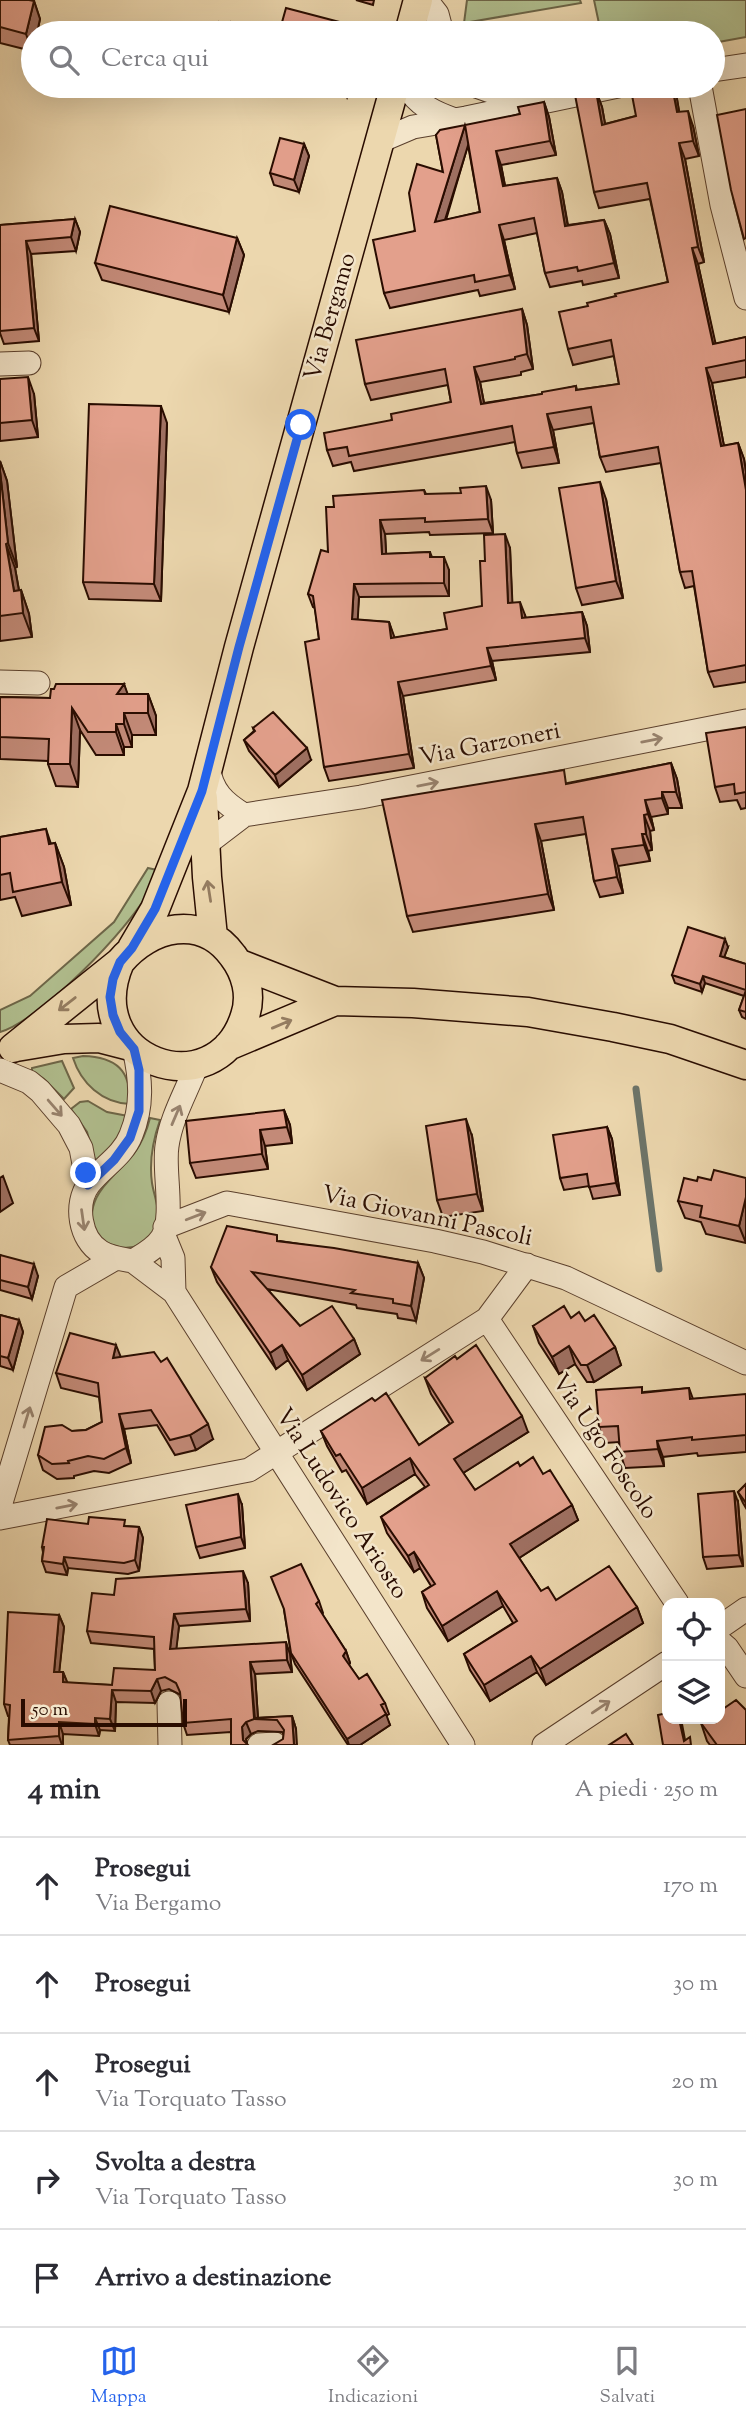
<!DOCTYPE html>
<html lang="it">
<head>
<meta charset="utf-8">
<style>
  :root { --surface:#fff; --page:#f2f2f3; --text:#2b2b33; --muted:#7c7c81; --line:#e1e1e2; --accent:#2563eb }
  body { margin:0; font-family:"Sorts Mill Goudy",serif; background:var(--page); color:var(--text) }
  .controls { position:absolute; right:21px; bottom:21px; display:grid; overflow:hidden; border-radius:14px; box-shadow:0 7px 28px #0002 }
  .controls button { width:63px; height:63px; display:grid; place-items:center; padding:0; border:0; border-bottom:2px solid var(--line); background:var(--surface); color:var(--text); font:35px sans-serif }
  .scale { position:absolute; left:21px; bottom:18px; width:166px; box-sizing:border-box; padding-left:7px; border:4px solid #290c00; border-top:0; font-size:19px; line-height:24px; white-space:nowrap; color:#290c00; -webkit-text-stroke:5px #f3e5ca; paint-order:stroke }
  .stop { position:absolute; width:21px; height:21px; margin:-16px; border:5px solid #2563eb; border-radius:50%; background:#fff }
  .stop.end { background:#2563eb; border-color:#fff; box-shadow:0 2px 7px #0008 }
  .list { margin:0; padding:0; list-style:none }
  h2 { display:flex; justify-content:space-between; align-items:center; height:91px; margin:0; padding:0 28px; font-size:30px }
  h2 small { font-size:23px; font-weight:400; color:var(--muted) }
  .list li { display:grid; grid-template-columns:46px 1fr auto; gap:21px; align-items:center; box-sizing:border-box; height:98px; padding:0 28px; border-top:2px solid var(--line) }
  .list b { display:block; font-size:26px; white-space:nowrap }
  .list p { margin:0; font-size:23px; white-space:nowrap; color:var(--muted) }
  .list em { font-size:23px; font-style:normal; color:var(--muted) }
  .icon { flex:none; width:38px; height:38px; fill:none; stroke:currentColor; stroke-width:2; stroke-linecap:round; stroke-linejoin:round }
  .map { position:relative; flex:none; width:746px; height:1745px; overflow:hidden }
  .search { position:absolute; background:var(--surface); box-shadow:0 7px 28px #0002; left:21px; right:21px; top:21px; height:77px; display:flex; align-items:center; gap:18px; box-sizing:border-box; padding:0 24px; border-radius:38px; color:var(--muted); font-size:26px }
  .sheet { height:581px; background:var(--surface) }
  nav { display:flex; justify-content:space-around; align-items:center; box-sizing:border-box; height:98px; border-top:2px solid var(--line); background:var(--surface); font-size:19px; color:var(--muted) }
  nav a { display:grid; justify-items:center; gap:4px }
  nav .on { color:var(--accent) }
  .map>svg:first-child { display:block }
  .green { fill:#b1bf8f; stroke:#6d6648; stroke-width:2 }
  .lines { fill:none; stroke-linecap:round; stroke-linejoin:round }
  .stream { stroke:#6c7469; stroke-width:7 }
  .minor-casing { stroke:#5a3f2c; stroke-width:25 }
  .major-casing { stroke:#290c00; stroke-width:31 }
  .minor { stroke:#f3e5ca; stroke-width:23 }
  .major { stroke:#ecd7ae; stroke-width:28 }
  .wall { fill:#c38a78; stroke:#290c00; stroke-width:2; fill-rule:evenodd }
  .shaded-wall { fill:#9f7062; stroke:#290c00; stroke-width:2 }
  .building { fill:#e3a08c; stroke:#290c00; stroke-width:2 }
  .oneway { stroke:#98836f }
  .oneway2 { stroke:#947c60 }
  .route { stroke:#2563eb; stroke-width:9 }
  .labels { text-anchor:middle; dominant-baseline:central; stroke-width:5; stroke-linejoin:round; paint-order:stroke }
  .street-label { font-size:24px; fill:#290c00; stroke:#f3e5ca }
</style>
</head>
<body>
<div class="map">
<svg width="746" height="1745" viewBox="0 0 746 1745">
  <rect width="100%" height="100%" fill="#ecd7ae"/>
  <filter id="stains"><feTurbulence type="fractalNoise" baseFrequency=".00286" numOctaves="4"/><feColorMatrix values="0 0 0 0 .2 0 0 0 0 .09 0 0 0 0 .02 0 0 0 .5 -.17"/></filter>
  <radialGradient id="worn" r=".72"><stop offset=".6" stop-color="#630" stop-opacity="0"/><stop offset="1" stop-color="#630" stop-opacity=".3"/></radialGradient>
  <path class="green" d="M467 0H580L581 3 464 23Z
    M594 0H746V37L713 43V33H601Z
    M148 868 157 870C154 877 152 884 149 891 130 928 40 1021 0 1032V1010L30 996 114 922Z
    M83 1056C117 1057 131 1071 130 1104 102 1103 81 1083 73 1058Z
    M62 1061 74 1088 64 1099 44 1079 32 1071V1068Z
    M88 1101 107 1112 128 1116 115 1143 96 1164 87 1132 71 1109 80 1102Z
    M150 1118 160 1120C153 1140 149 1162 152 1183 154 1196 161 1212 157 1225 144 1264 83 1249 93 1207 98 1186 122 1169 135 1152 142 1142 147 1130 150 1118Z"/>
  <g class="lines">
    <path class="stream" d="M636 1089 659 1269"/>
    <defs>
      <path id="minor" d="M426 0 437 14 442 33
        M713 70 746 65
        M407 86C417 105 435 113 455 120
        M476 86 510 98H530
        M700 86 722 205 746 298
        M380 141 413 127 466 118 618 86
        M0 364 29 363
        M0 682 38 683
        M208 767C212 792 224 803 244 815
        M206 844 244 815 361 797 746 721
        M134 1049C141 1079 143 1106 131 1135 123 1156 102 1167 89 1184 74 1204 80 1240 101 1252 111 1258 122 1259 133 1261 143 1255 155 1249 162 1238 175 1217 163 1171 167 1146 171 1117 187 1091 197 1064
        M0 1070 29 1082 40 1091 69 1125 81 1148 88 1185
        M165 1227 227 1203 435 1241 483 1252 566 1278 746 1363
        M164 1236 173 1258 174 1292
        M133 1261 174 1292 463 1745
        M487 1319 677 1603
        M0 1506 66 1287 116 1258
        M0 1518 249 1470 487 1319 527 1265
        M720 1627 746 1609
        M720 1642 727 1648 746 1676
        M169 1703 170 1745
        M259 1745 275 1744
        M544 1745 667 1663"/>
      <path id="major" d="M409 33 418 0
        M203 798 207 877 213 937
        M132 948 155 909 202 791 239 647 395 86
        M240 964 335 1001 413 1003 528 1012 613 1027 670 1039 746 1065
        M228 1046 335 1001
        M16 1047 64 1039 99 1038 130 1046
        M13 1048 120 962C150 926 202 913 233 956 246 973 252 995 245 1016 216 1109 77 1062 120 962"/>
    </defs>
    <use href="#minor" class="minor-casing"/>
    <use href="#major" class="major-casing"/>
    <use href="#minor" class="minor"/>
    <use href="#major" class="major"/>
  </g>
  <path class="wall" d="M0 0 34 1 40 19 37 33H33V46L32 51 0 43Z
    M356 0H374L373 5Z
    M303 86H350L347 97Z
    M596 91 602 107 605 124 636 116 676 93 679 112 693 126 699 156 685 159 704 262 698 264 715 344 746 337V377L712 383 724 446 738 443 744 459 746 472V682L714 687 708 672 694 586 685 588 680 572 661 463 606 472 600 457 594 423 553 430 559 463 522 468 517 453 515 442 354 471 351 462 333 466 327 450 392 420 451 402 448 385 371 400 365 384 522 309 527 325 533 369 521 372V375L480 382 484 403 542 394 576 386 577 390 619 384 614 356 573 365 568 349 588 306 616 296 668 282 650 199 599 208 594 192Z
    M544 102 549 117 556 155 501 165 505 186 557 178 562 192 568 225 604 220 610 234 619 278 583 285 582 281 550 287 545 273 537 233 504 240 515 289 480 296 478 290 390 308 384 293 443 172 436 135 520 114ZM468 145 480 212 446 220Z
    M304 144 309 156 299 192 274 185 270 173Z
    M75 219 80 232 76 251 31 254 39 341 4 344 0 333V225Z
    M237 238 244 255 229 312 102 280 95 263Z
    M0 379 34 394 38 437 0 441Z
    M167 423 161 601 89 599 83 582Z
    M0 461 7 481 17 567 15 568 19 590H21L29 614 32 637 0 641Z
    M424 490 426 494 491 500 493 533 430 535 429 532 385 534 386 554 430 552 432 557 449 570V596L359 597 357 620 389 622 394 638 447 629 482 606 485 561 510 548 512 603 525 615 526 618 582 612 587 626 590 652 492 661 496 680 403 696 414 768 329 781 324 767 319 639 315 608 313 607 308 594 328 552 334 507Z
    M606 499 623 598 582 605 576 588Z
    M124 684 127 694H148L156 716V735H132V747H124V755H96L80 730 78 787 56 786 48 764V761L0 759V697L50 698Z
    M746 727V808L741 809 737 800 720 802 715 787Z
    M253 728 311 760 279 787 249 751 244 740 254 731Z
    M671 763 677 779 682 808H668V814L651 817 654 830 650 831 652 850 648 851 650 861 618 866 623 893 600 897 594 881 586 834 541 841 554 910 413 932 407 916 568 783Z
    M46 829 51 844 55 843 64 867 71 905 22 916 15 897 0 900V837Z
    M728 947 724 957 746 964V1019L742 1017 739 1010 744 996 705 983 702 992 675 983 672 975Z
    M284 1110 290 1125 292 1143 265 1146 268 1169 196 1178 190 1163Z
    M607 1127 612 1139 620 1195 593 1199 589 1186 564 1190 560 1178Z
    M472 1136 483 1211 443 1217 437 1200Z
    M746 1178V1243L706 1234 701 1222 685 1218 678 1201 697 1181Z
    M280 1241 418 1263 424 1278 416 1321 398 1318 397 1314 357 1308 356 1305 267 1289 300 1326 354 1339 360 1354 307 1390 288 1360 276 1369 217 1282 211 1267Z
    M0 1255 38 1276 32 1299 0 1290Z
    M0 1315 19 1320 23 1332 13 1370 0 1366Z
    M571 1318 585 1321 615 1347 621 1365 594 1382H587L575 1364 559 1374 539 1343 533 1326Z
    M121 1357 213 1439 196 1450 175 1455 157 1425 124 1429 131 1463 109 1473 94 1471 74 1476V1478L57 1479 43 1470 38 1455 72 1431 86 1430 102 1422 99 1397 61 1388 56 1373Z
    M425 1378 528 1432 463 1473 475 1490 520 1466 543 1474 572 1505 578 1520 519 1558 541 1591 556 1600 637 1607 643 1623 546 1685 537 1672 490 1701 470 1670 464 1654 513 1623 503 1606 448 1641 427 1608 422 1592 431 1586 420 1568 414 1572 387 1533 381 1517 425 1487 415 1474 367 1504 346 1470 342 1472 327 1446 321 1431 419 1445 450 1424 431 1394Z
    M689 1388 693 1399 746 1395V1452L698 1456 697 1453 663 1457 664 1466 625 1468 620 1452 619 1442 605 1443 599 1427 644 1392Z
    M746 1484V1508L743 1503 738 1492Z
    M738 1502 743 1566 707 1569 703 1557Z
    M242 1505 245 1548 200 1558 196 1547Z
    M88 1524 139 1527 143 1538 139 1571 128 1574 68 1568 67 1575 46 1572 42 1561 43 1552 42 1547Z
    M248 1583 250 1621 179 1626 176 1649 290 1654 292 1672 255 1674 258 1718 292 1716 296 1729 283 1739 284 1735 282 1732 258 1731 251 1734 246 1739 247 1744 231 1732 187 1735 183 1723 181 1695 169 1689 161 1691 155 1703 116 1702 115 1731 100 1730 99 1736 63 1734V1745H10L8 1740 9 1716H8L4 1704 59 1615 64 1627 59 1672H63L67 1683 112 1685 155 1670 154 1649 91 1643 87 1631 114 1595Z
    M319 1601 323 1613 322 1614 346 1651 350 1663 349 1665 359 1679 385 1703 389 1714 386 1716 390 1725 360 1745H348L295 1664 291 1653 284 1610Z
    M701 1723 746 1745H710L707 1741Z"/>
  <path class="shaded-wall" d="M34 1 40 19 37 33H33V46L32 51 26 34Z
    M351 25 354 33H349Z
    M343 86H350L347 97Z
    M672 86H673L676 93 682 128 677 112Z
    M596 91 602 107 608 140 602 125Z
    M544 102 549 117 556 155 550 141Z
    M688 111 693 126 699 156 693 141Z
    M465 125 470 139 440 236 435 222Z
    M679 143 685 159 704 262 698 247Z
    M304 144 309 156 299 192 294 180Z
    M496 151 501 165 508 201 503 186Z
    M557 178 562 192 570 240 565 226Z
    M75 219 80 232 76 251 71 237Z
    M604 220 610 234 619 278 614 263Z
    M499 225 504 240 515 289 510 275Z
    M237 238 244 255 229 312 223 295Z
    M26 241 31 254 39 341 34 328Z
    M692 248 698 264 719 359 713 344Z
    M522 309 527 325 533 369 527 354Z
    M474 367 480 382 487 419 481 404Z
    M706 368 712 383 727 462 721 446Z
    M28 377 34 394 38 437 32 420Z
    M161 406 167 423 161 601 154 584Z
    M547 414 553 430 559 463 554 447Z
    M738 443 744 459 746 472V490Z
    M0 461 7 481 17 567 8 543 0 471Z
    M600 482 606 499 623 598 616 581Z
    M486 486 491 500 493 533 488 519Z
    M380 520 385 534 387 567 382 554Z
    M505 534 510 548 513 616 508 603Z
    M6 544 15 568 23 614 14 591Z
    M444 557 449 570V596L444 583Z
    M354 584 359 597 357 633 352 619Z
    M21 590 29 614 32 637 23 613Z
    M520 602 525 615 527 632 522 618Z
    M582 612 587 626 590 652 585 638Z
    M389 622 394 636 396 652 391 638Z
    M487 648 492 661 496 680 491 666Z
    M398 682 403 696 414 768 409 754Z
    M124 684 132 706 117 694Z
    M148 694 156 716V735L148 713Z
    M72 708 80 730 78 787 70 764Z
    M124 713 132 735V747L124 724Z
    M116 724 124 747V755L116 732Z
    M307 748 311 760 279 787 275 775Z
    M671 763 677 779 682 808 676 792Z
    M662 792 668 808V814L662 798Z
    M645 800 651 817 654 830 648 814Z
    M644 815 650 831 652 850 646 834Z
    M535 824 541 841 554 910 548 894Z
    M642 834 648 851 650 861 644 845Z
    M55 843 64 867 71 905 62 882Z
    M612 849 618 866 623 893 617 877Z
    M725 939 728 947 722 963 720 956Z
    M703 976 705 983 702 992 700 984Z
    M284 1110 290 1125 292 1143 287 1127Z
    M466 1119 472 1136 483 1211 477 1194Z
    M607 1127 612 1139 620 1195 616 1183Z
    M260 1130 265 1146 268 1169 262 1154Z
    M3 1176 13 1203 0 1212V1178Z
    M746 1197V1243L739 1226Z
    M418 1263 424 1278 416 1321 411 1306Z
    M34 1264 38 1276 32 1299 28 1287Z
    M19 1320 23 1332 13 1370 8 1358Z
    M354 1339 360 1354 307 1390 302 1375Z
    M116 1345 122 1360 113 1358Z
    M282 1345 288 1360 276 1369 270 1353Z
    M569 1346 575 1364 559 1374 552 1357Z
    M615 1347 621 1365 594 1382 587 1365Z
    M119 1414 124 1429 131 1463 126 1448Z
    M522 1416 528 1432 460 1475 454 1459Z
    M208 1424 213 1439 196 1450 190 1435Z
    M657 1441 663 1457 664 1466 658 1449Z
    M410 1458 415 1474 367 1504 362 1488Z
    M734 1491 738 1502 743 1566 739 1555Z
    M238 1494 242 1505 245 1548 241 1537Z
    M572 1505 578 1520 516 1560 510 1544Z
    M139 1527 143 1538 139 1571 135 1560Z
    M414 1552 420 1568 414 1572 408 1556Z
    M64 1557 68 1568 67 1575 63 1564Z
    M243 1571 248 1583 250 1621 246 1609Z
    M497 1591 503 1606 448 1641 442 1626Z
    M637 1607 643 1623 546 1685 540 1669Z
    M174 1614 179 1626 175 1661 170 1649Z
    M59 1615 64 1627 58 1684 54 1672Z
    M286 1642 290 1654 292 1672 287 1660Z
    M346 1651 350 1663 347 1667 343 1656Z
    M531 1656 537 1672 490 1701 484 1685Z
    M250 1662 255 1674 258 1719H255Z
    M63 1672 68 1684 63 1682Z
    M157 1679 161 1691 155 1703 151 1691Z
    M112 1690 116 1702 115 1731 110 1719Z
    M386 1714 390 1725 360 1745H349L347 1739Z
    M292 1716 296 1729 297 1745H294Z
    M95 1718 100 1730 99 1736 95 1724Z
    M679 1719H680L682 1724 686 1745H685Z
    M59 1722 63 1734V1745H62L59 1736Z
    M246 1722 251 1734 246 1739 247 1745 243 1740 242 1727Z"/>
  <path class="building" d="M0 0H29L34 1 26 34 0 27Z
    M286 8 351 25 349 33H279Z
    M219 22 230 25 231 22 271 33H216Z
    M651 86H672L677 112 688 111 693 141 679 143 698 247 692 248 713 344 746 337V360L706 368 721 446 738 443 746 490V665L708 672 692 571 680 572 658 447 600 457 591 407 547 414 554 447 517 453 512 426 349 456 347 447 327 450 324 433 392 420 391 414 451 402 445 369 365 384 356 340 522 309 527 354 515 357V359L474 367 481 404 542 394V392L576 386V390L619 384 611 340 568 349 559 312 588 306 587 303 616 296 615 294 668 282 647 183 594 192 575 95 596 91 602 125 636 116 631 90Z
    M544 102 550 141 496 151 503 186 557 178 565 226 604 220 614 263 578 271 577 267 545 273 534 218 499 225 510 275 475 282 474 275 384 293 373 240 415 231 409 193 417 164 443 172 436 135 440 130 465 125 435 222 480 212 465 125 520 114 518 107Z
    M746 109V238L744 239 731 190 717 115Z
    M280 138 304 144 294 180 270 173Z
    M110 206 237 238 223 295 95 263Z
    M75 219 71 237 26 241 34 328 0 331V225Z
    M28 377 32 420 0 423V379Z
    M89 404 161 406 154 584 83 582Z
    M0 471 8 543 6 544 14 591 21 590 23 613 0 616Z
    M600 482 616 581 576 588 559 488Z
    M486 486 488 519 425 522V518L380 520 382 554 430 552V557H444V583L354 584 352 619 389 622 391 638 447 629 444 613 482 606 480 561H485L484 535 505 534 508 603 520 602 522 618 582 612 585 638 487 648 491 666 398 682 409 754 324 767 305 642 319 639 313 596 308 594 321 550 328 552 326 507H334L333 496 424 490 425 494 461 493 460 488Z
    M56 684H124L117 694H148V713H124V724H116V732H88L72 708 70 764H48L49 739 0 737V697L50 698 51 689H54Z
    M273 712 307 748 275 775 244 740 255 731 253 728Z
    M746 727V792L735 794 734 784 715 787 706 733Z
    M671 763 676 792H662V798L645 800 648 814 644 815 646 834H642L644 845 612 849 617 877 594 881 583 817 535 824 548 894 407 916 382 800 564 770 566 784Z
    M46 829 49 844 55 843 62 882 13 892 10 873 0 875V837Z
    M688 927 725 939 720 956 746 964V1012L739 1010 746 990 703 976 700 984 672 975Z
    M284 1110 287 1127 260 1130 262 1154 190 1163 186 1121Z
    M466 1119 477 1194 437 1200 426 1126Z
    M607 1127 616 1183 589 1187 587 1174 560 1178 553 1135Z
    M714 1170 746 1178V1197L739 1226 700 1217 702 1206 678 1201 684 1178 697 1181 698 1177 711 1180Z
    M227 1226 277 1235V1241L334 1248 418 1263 411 1306 393 1303V1299L351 1293 355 1290 252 1272 300 1326 332 1306 354 1339 302 1375 282 1345 270 1353 211 1267Z
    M0 1255 34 1264 28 1287 0 1280Z
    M564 1306 571 1318 579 1312 585 1321 594 1315 615 1347 587 1365H581L569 1346 552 1357 533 1326Z
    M0 1315 19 1320 8 1358 0 1356Z
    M70 1333 116 1345 113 1358 154 1352 161 1362 167 1358 208 1424 190 1435 170 1440 151 1410 119 1414 126 1448 104 1459 88 1456 68 1461 69 1463 52 1464 38 1455 45 1427 62 1425 72 1431 86 1430 102 1422 98 1383 56 1373Z
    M476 1345 522 1416 454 1459 475 1490 518 1462 520 1466 533 1457 543 1474 550 1470 572 1505 510 1544 541 1591 548 1587 556 1600 609 1566 637 1607 540 1669 531 1656 484 1685 464 1654 517 1621 497 1591 442 1626 422 1592 435 1584 414 1552 408 1556 381 1517 429 1485 410 1458 362 1488 340 1454 336 1456 321 1431 372 1398 375 1401 386 1393 419 1445 453 1422 425 1378 455 1356 457 1359Z
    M642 1387V1393L689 1388 690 1399 746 1394V1435L692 1440V1437L657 1441 658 1449 620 1452 618 1426 599 1427 596 1390Z
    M746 1484V1503L738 1492Z
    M734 1491 739 1555 703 1557 698 1494Z
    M238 1494 241 1537 196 1547 186 1505Z
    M89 1517 125 1520 124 1526 139 1527 135 1560 124 1563 64 1557 63 1564 42 1561 44 1547H42L47 1519 88 1524Z
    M301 1564 319 1601 316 1604 346 1651 343 1656 359 1679 367 1674 385 1703 381 1705 386 1714 347 1739 291 1653 284 1609 271 1577Z
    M243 1571 246 1609 174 1614 170 1649 286 1642 287 1660 250 1662 254 1718 292 1716 294 1745H273L283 1739 284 1730 277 1720 254 1719 246 1722 242 1727 243 1740 248 1745H231V1719L183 1723 180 1692 176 1683 165 1677 157 1679 151 1691 112 1690 110 1719 95 1718V1724L59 1722V1736L8 1740 10 1705 4 1704 8 1612 59 1615 54 1672H63V1682L112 1685 114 1668 155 1670 154 1637 87 1631 92 1593 114 1595 116 1579Z
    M736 1700 746 1710V1745H717L701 1723 708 1719H720V1711Z
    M667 1713V1719H679L684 1741 690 1737 691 1745H663L658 1715Z
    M626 1734 633 1745H609Z"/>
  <defs><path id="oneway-shaft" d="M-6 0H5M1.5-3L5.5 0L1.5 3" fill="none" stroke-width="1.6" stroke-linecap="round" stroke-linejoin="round" transform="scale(1.75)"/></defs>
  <g class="oneway">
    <use href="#oneway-shaft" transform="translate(652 740) rotate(-11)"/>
    <use href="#oneway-shaft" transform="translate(428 784) rotate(-11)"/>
    <use href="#oneway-shaft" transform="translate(55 1108) rotate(49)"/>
    <use href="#oneway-shaft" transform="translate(176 1115) rotate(-67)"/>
    <use href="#oneway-shaft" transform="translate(196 1216) rotate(-21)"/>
    <use href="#oneway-shaft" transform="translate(83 1220) rotate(82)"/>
    <use href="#oneway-shaft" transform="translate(430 1355) rotate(148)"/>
    <use href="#oneway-shaft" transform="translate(27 1417) rotate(-73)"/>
    <use href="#oneway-shaft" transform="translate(67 1506) rotate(-11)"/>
    <use href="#oneway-shaft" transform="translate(601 1707) rotate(-34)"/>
  </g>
  <g class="oneway2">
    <use href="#oneway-shaft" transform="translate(209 891) rotate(-99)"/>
    <use href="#oneway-shaft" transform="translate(67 1004) rotate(142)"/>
    <use href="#oneway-shaft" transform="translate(282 1024) rotate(-23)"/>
  </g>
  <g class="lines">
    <path class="route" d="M86 1173 88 1185 114 1160 130 1138 139 1111V1070L134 1049 120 1032 113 1015 110 997 113 979 120 962 132 948 155 909 202 791 239 647 301 425"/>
  </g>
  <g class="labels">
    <g class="street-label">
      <text transform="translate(331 317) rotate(-74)">Via Bergamo</text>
      <text transform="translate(490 745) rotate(-11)">Via Garzoneri</text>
      <text transform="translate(427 1217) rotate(12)">Via Giovanni Pascoli</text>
      <text transform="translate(604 1447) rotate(56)">Via Ugo Foscolo</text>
      <text transform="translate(341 1504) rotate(57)">Via Ludovico Ariosto</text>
    </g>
  </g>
  <rect width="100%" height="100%" filter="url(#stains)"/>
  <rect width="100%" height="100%" fill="url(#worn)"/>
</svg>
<div class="controls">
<button><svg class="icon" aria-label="locate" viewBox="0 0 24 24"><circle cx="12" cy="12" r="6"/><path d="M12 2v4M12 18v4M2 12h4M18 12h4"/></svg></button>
<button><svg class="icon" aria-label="layers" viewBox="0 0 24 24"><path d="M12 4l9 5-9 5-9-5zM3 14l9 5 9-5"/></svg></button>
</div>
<div class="scale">50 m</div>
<div class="stop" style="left:301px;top:425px"></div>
<div class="stop end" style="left:86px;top:1173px"></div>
<div class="search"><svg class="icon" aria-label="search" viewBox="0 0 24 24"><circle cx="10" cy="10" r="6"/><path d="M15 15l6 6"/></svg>Cerca qui</div>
</div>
<section class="sheet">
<h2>4 min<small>A piedi · 250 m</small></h2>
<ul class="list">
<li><svg class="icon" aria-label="ahead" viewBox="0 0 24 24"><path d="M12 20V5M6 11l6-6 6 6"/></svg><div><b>Prosegui</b><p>Via Bergamo</p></div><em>170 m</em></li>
<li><svg class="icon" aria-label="ahead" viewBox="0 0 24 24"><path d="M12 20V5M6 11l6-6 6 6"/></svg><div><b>Prosegui</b></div><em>30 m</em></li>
<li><svg class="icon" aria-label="ahead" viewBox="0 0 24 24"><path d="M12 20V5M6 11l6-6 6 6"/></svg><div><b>Prosegui</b><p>Via Torquato Tasso</p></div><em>20 m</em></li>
<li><svg class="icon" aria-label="right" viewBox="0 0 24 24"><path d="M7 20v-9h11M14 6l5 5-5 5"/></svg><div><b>Svolta a destra</b><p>Via Torquato Tasso</p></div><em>30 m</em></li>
<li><svg class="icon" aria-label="arrive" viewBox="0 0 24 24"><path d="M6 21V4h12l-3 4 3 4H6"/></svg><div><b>Arrivo a destinazione</b></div></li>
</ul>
</section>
<nav>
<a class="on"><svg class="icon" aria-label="map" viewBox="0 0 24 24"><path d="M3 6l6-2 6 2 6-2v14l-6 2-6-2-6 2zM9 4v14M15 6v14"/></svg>Mappa</a>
<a><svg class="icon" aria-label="directions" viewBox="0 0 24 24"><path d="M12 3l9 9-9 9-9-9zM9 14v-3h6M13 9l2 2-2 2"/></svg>Indicazioni</a>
<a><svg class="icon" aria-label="saved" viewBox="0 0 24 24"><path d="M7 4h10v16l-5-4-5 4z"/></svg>Salvati</a>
</nav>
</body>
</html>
